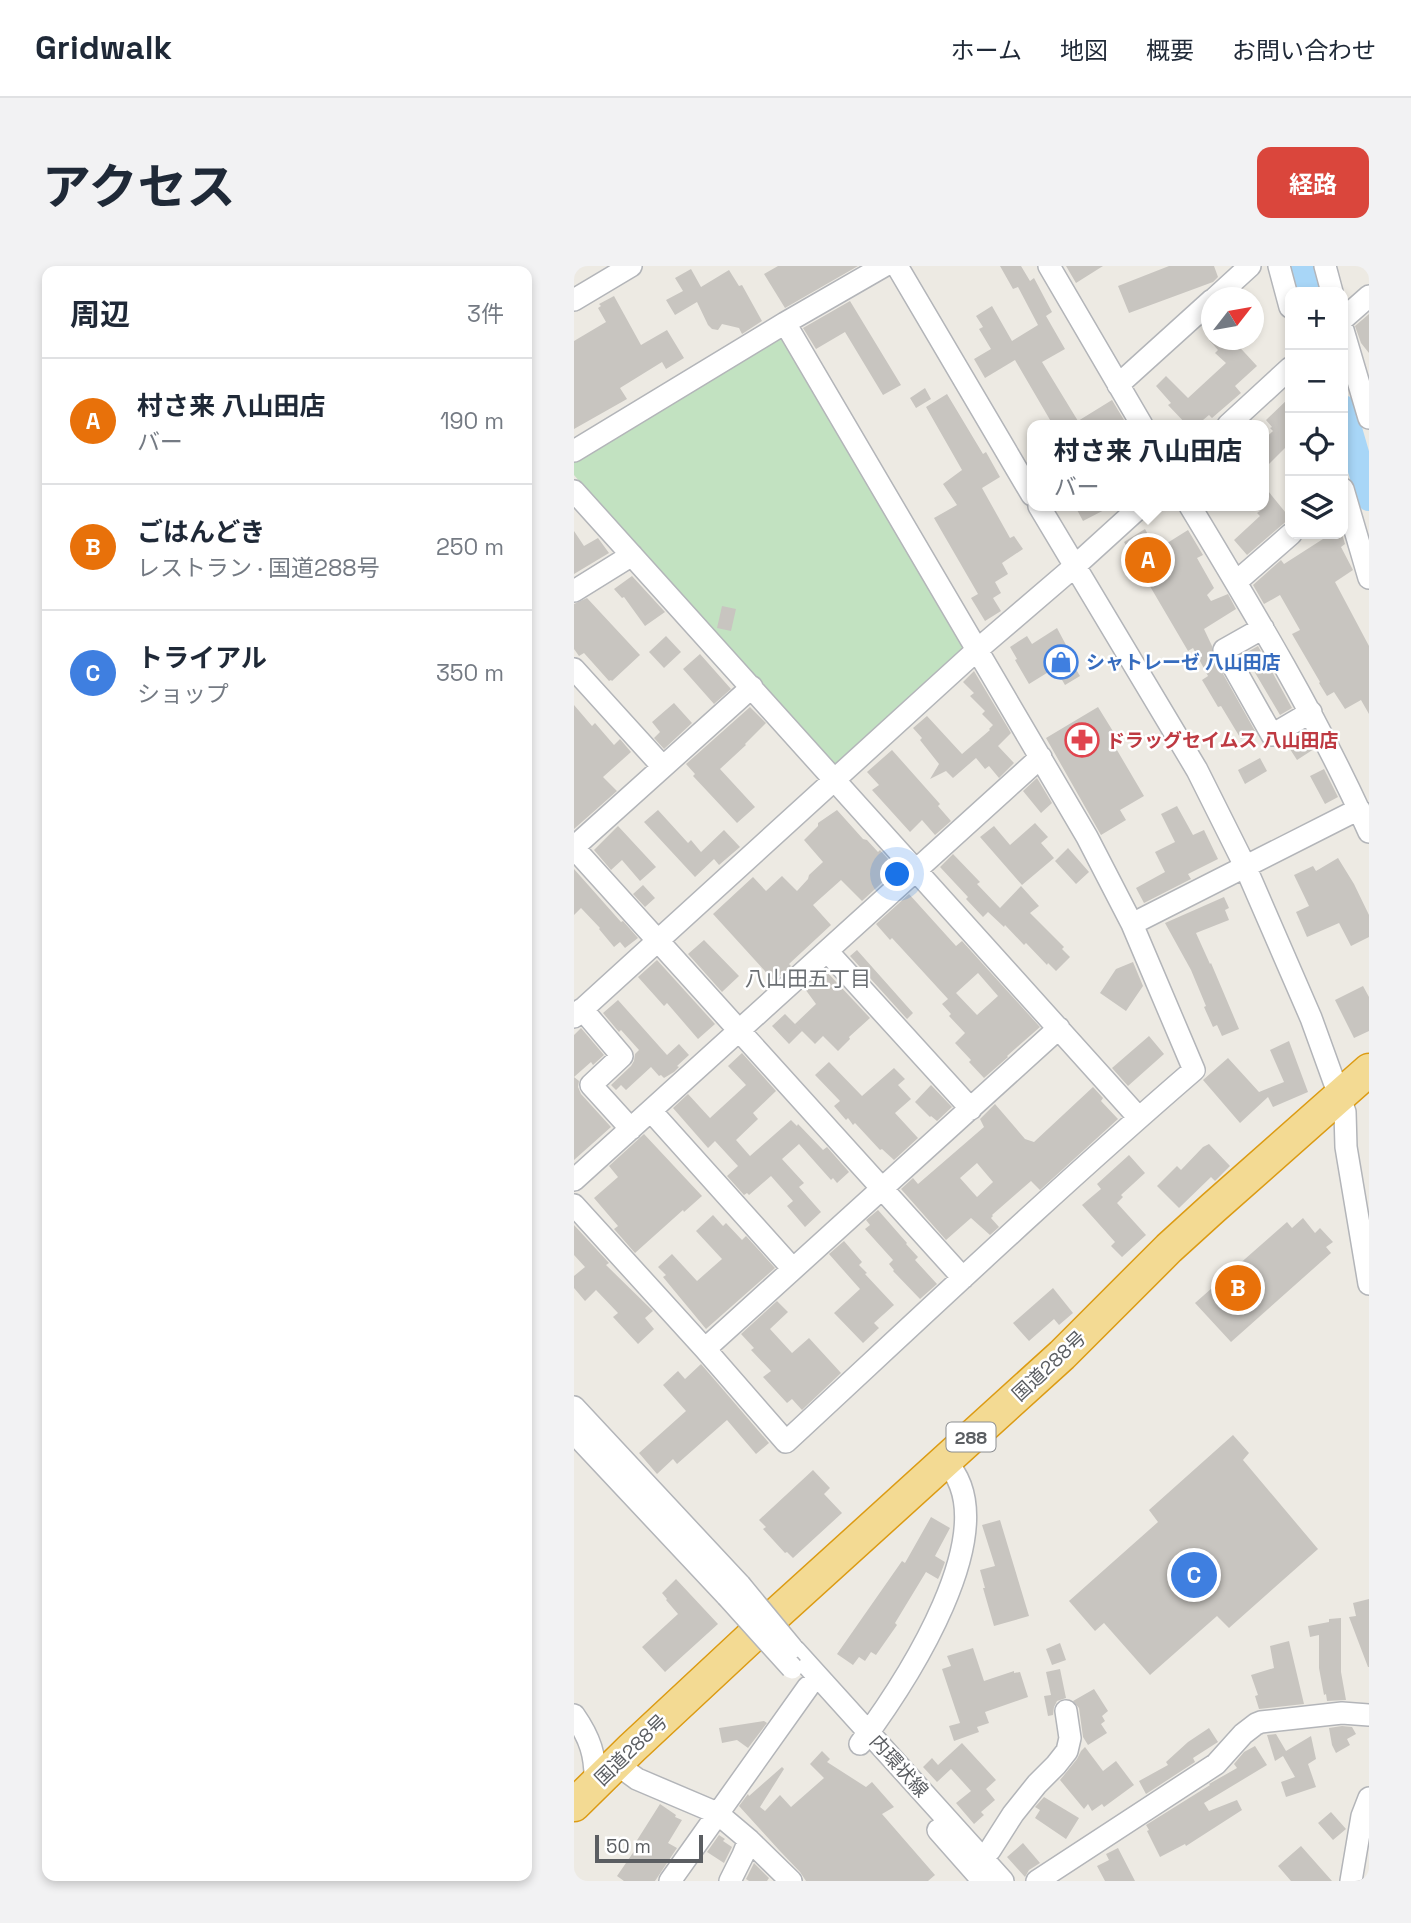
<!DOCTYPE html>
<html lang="ja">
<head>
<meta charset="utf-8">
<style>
  :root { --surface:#fff; --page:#f2f2f3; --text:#1f2937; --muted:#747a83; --line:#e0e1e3; --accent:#da463c }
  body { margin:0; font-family:"Space Grotesk","Noto Sans JP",sans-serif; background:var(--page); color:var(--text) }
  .controls { position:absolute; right:21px; top:21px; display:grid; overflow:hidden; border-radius:14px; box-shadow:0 4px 10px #0003 }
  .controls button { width:63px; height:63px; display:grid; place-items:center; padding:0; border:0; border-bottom:2px solid var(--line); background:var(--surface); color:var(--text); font:35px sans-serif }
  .compass { position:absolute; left:627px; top:21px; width:63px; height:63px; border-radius:50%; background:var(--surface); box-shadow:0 4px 10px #0003; rotate:59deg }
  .scale { position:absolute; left:21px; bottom:18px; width:108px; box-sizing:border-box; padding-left:7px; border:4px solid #5b5e62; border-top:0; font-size:19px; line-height:24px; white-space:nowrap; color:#5b5e62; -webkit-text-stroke:5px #fff; paint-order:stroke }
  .you { position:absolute; left:324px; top:609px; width:24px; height:24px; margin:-18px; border:5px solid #fff; border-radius:50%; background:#1a73e8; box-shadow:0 0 0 10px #1a73e833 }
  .badge { display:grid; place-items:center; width:46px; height:46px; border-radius:50%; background:var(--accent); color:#fff; font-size:23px; font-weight:700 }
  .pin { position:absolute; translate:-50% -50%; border:4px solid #fff; box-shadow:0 2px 7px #0006 }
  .popup { position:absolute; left:453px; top:154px; width:242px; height:91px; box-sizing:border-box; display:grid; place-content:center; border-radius:14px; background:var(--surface); filter:drop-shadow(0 2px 5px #0005); font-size:23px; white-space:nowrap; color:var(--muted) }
  .popup b { font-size:26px; color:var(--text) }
  .popup::after { content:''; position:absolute; left:50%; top:100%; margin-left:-14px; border:14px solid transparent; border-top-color:var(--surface) }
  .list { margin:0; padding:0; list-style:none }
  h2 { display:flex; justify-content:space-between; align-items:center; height:91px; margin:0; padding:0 28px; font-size:30px }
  h2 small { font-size:23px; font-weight:400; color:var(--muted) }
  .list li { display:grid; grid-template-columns:46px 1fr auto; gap:21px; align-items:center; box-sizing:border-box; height:126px; padding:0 28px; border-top:2px solid var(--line) }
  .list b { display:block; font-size:26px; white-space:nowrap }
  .list p { margin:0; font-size:23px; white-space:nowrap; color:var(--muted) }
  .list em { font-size:23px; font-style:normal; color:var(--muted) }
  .icon { flex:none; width:38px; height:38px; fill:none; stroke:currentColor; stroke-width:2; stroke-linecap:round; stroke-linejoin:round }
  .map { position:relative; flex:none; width:795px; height:1615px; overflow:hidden; border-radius:14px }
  header { display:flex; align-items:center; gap:42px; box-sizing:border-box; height:98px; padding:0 35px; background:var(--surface); border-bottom:2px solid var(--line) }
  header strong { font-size:33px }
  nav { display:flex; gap:38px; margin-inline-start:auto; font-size:24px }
  .intro { display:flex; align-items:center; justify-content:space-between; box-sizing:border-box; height:168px; padding:0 42px }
  h1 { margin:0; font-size:49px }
  .button { padding:18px 32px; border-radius:14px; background:var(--accent); color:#fff; font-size:24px; font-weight:700 }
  main { display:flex; gap:42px; padding:0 42px }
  aside { flex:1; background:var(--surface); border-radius:14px; box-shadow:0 4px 10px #0003 }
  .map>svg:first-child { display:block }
  .green { fill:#c2e2c1 }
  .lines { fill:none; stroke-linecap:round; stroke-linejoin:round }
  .river { stroke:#a8d6f7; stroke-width:26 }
  .building { fill:#c8c5c0; fill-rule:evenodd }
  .minor-casing { stroke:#b3b5b9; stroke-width:24 }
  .highway-casing { stroke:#dc9b13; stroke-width:35 }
  .minor { stroke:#fff; stroke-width:21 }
  .highway { stroke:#f3da93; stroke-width:32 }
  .minor-bridge-casing { stroke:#b3b5b9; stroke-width:24; stroke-linecap:butt }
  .minor-bridge { stroke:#fff; stroke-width:21 }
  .labels { text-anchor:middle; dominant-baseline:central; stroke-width:5; stroke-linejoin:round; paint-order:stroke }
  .shield { fill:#fff; stroke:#8c8e91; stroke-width:2 }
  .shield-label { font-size:18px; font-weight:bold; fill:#5b5e62 }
  .shop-label { font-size:19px; font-weight:bold; fill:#366cbe; stroke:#fff; text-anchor:start }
  .health-label { font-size:19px; font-weight:bold; fill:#be3a42; stroke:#fff; text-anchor:start }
  .street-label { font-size:19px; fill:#5b5e62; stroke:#fff }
  .neighbourhood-label { font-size:21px; fill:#6c7074; stroke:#fff }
</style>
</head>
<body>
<header>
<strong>Gridwalk</strong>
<nav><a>ホーム</a><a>地図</a><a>概要</a><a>お問い合わせ</a></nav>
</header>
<div class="intro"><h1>アクセス</h1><a class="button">経路</a></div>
<main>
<aside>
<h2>周辺<small>3件</small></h2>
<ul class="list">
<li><span class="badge" style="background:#e8710a">A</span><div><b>村さ来 八山田店</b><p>バー</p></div><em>190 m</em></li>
<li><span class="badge" style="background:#e8710a">B</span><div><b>ごはんどき</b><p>レストラン · 国道288号</p></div><em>250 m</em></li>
<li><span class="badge" style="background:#3f7fe0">C</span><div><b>トライアル</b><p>ショップ</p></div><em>350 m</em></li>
</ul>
</aside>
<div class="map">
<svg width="795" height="1615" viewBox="0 0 795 1615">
  <rect width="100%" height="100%" fill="#edeae3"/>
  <path class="green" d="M210 70 393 379 258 505 0 209V195Z"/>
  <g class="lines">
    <path class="river" d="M727 0 735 26
      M769 142 795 232"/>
  </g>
  <path class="building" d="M204 0H284L211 42 190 8Z
    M426 0H447L456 15 460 12 478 46 472 50 491 83 468 96 504 155 538 134 553 159H479L441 94 411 112 400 93 417 83 405 63 409 61 402 50 418 40 438 75 464 59 444 21 439 23Z
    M492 0H529L502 17Z
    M595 0H640L644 11 639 16 555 47 544 20Z
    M117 3 127 21 155 4 165 20 168 19 188 55 168 68 165 62 148 58 144 64 138 63 134 59 123 36 101 49 92 34 109 25 101 12Z
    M40 30 67 79 93 64 110 92 92 103 88 96 46 122 53 133 0 163V75L32 56 24 42 27 40 25 38Z
    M276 35 327 119 309 129 271 66 242 83 229 62Z
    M795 48V87L787 77 781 60Z
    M635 74H659L683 100 661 120 667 127 638 152 635 149 623 159H613L594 139 597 137 582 120 592 110 614 132 652 97 641 87 644 84Z
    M351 122 357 133 342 142 336 132Z
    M373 128 409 188 412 186 426 211 408 222 436 272 440 270 449 283 428 297 434 308 421 316 427 327 419 332 427 345 411 355 397 332 404 328 360 252 383 239 369 218 388 204 352 141Z
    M716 131V177L690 203V173L699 165 696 162 698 161 692 154Z
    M690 220 716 252 673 289 660 274 686 250 683 247 690 242Z
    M501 240H538L509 255Z
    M571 263 582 284 614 264 629 289 623 292 640 322 633 329 637 335 654 328 662 343 630 363 638 380 639 390 681 465 667 473 647 440 644 441 628 414 634 410 619 382 614 385 550 276Z
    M0 265 10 280 24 272 35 287 0 308Z
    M746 268H768L771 278 767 281 779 304 761 316 795 380V448L787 434 771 443 760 426 753 430 745 417 746 416 718 368 726 364 706 329 690 338 679 319 707 294 710 298 749 273Z
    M58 310 91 346 71 360 50 331 48 332 40 323Z
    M13 332 66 389 38 415 37 414 35 415 10 387 5 390 0 383V338Z
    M148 340 162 343 157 365 143 362Z
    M483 362 492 379 489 382 506 410 491 419 481 402 455 418 441 394 443 393 436 381 453 370 458 378Z
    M92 370 107 386 90 402 75 386Z
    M684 380 718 442 706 449 670 388Z
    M126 388 157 423 140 438 109 403Z
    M400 405 437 467 424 480 440 497 425 512 415 500 411 503 402 492 379 512 372 505 356 513 365 498 346 474 348 472 339 462 353 450 388 488 416 464 415 463 419 459 408 448 411 445 396 430 400 427 389 416Z
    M100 437 118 457 90 483 80 472 86 466 78 456Z
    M0 439 18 460 21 457 40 479 46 473 57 486 29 511 43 525 0 563Z
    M176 441 192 457 171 478 172 479 146 503 181 541 163 557 119 510 121 508 112 498Z
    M524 441 545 475 540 479 570 530 546 544 552 554 527 569 472 472Z
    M732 468 740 483 723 494 714 480Z
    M318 484 366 538 364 540 377 555 361 569 348 554 336 566 298 524 305 519 293 506Z
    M686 492 693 505 671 518 664 504Z
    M750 503 764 531 751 538 736 510Z
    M463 512 478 537 467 547 449 525Z
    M603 540 619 569 630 564 644 593 614 608 617 613 570 637 562 622 591 606 581 586 601 576 587 548Z
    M84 544 114 577 117 574 127 586 150 564 166 581 145 599 140 593 121 611 70 556Z
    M263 544 289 573 293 574 304 586 306 584 323 603 288 635 267 614 239 639 257 659 215 698 217 700 200 715 139 648 179 611 192 625 208 610 223 625 234 613 235 609 249 596 230 574 244 560V557Z
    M461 557 474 571 467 577 480 592 448 619 406 571 420 560 436 579Z
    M44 560 82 601 66 615 48 594 37 604 20 584Z
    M494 582 515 606 502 618 481 595Z
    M379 588 406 616 403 618 426 642 447 620 465 640 456 647 490 681 488 683 496 691 482 705 474 697 473 699 452 677 450 679 431 659 430 661 414 646 409 651 392 633 394 631 366 601Z
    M764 592 780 618 795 649V671L777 680 765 657 733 671 722 646 735 640 720 609 739 600 742 605Z
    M0 603 47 656 49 655 64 672 51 682 46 676 40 681 25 663 26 662 7 642 0 649Z
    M69 619 81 632 71 641 59 628Z
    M335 628 382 680 388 675 466 761 433 790 434 791 410 812 395 796 397 794 381 777 391 767 375 750 377 748 368 738 374 733 318 672 316 674 302 658ZM404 707 424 730 403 749 382 727Z
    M650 631 655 642 651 644 655 654 622 667 636 698 637 697 665 763 648 770 643 759 639 761 630 741 632 740 617 704 591 657Z
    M130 674 165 710 148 726 114 688Z
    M283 684 339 747 333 753 276 690Z
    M83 694 141 758 124 773 93 737 90 740 64 711Z
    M559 696 569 720 552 745 526 727 542 703Z
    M251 704 296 752 275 771 276 773 264 785 249 770 241 778 221 758 242 738 231 723Z
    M789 720 795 731V765L780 772 761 734Z
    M44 734 93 789 105 778 115 789 103 800 105 801 100 806 90 812 87 809 85 810 77 801 52 824 47 819 42 824 37 819 57 800 60 795 61 788 65 784 47 764 45 766 29 747Z
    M211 748 228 765 215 778 198 760Z
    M7 762 30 789 19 799 17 796 0 811 5 815 4 821 7 828 37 861 0 894V769Z
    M575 770 590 788 554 820 538 802Z
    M715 775 734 826 699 841 694 831 666 857 629 814 654 792 685 826 710 816 696 784Z
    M168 787 202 825 179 847 184 853 162 874 176 890 217 854 223 860 224 858 249 884 253 881 275 906 263 917 259 912 257 914 225 878 208 893 230 917 225 921 247 946 231 961 213 940 219 935 197 910 175 929 173 927 170 929 153 910 164 900 141 875 134 882 99 842 114 828 136 852 172 819 154 800Z
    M255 796 288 830 320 802 331 813 324 819 337 833 321 847 344 872 320 894 308 883 306 884 281 857 279 859 274 852 272 854 260 840 266 835 241 809Z
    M357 819 378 841 363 855 357 850 356 851 341 836Z
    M519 821 529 832 527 835 544 853 466 924 457 915 418 949 419 950 417 952 425 961 416 969 397 952 372 974 327 923 339 912 344 918 410 861 406 853 421 838 451 873 460 876ZM403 897 419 916 403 931 386 912Z
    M70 868 128 930 110 946 109 944 61 987 40 963 44 960 20 932 44 911 35 900Z
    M635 878 656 900 641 915 637 911 605 942 583 920 603 900 607 904 629 881Z
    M555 889 571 907 547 929 549 931 543 937 572 969 548 991 537 980 541 976 508 939 527 923 523 918Z
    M304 944 333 977 332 978 344 991 341 994 363 1018 346 1033 319 1005 320 1004 315 998 319 994 291 963 296 959 292 954Z
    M139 949 149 960 152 957 168 974 172 970 201 1002 132 1063 89 1011 92 1009 84 1001 98 988 123 1015 148 993 122 965Z
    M729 952 741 967 746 962 759 976 752 981 757 987 657 1076 621 1037 713 956 718 962Z
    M0 959 35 997 32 999 79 1045 71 1052 80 1063 64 1078 39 1051 44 1047 22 1024 11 1035 0 1022V1010L11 1001 0 989Z
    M270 975 288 996 285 999 293 1007 291 1008 320 1039 300 1057 305 1062 289 1077 260 1047 286 1023 255 988Z
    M479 1022 499 1047 485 1059 480 1053 455 1075 439 1057Z
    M203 1035 214 1046 196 1063 218 1087 235 1072 267 1107 228 1144 218 1133 213 1137 189 1111 197 1105 177 1084 180 1082 167 1068Z
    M127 1098 195 1177 182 1188 153 1154 103 1198 99 1193 83 1208 65 1187 112 1145 89 1119 104 1105 111 1113Z
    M659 1169 675 1187 669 1194 744 1283 655 1362 643 1350 576 1409 530 1357 521 1365 495 1335 584 1256 575 1244Z
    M239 1204 256 1222 250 1228 268 1247 219 1292 213 1286 211 1287 189 1263 192 1261 185 1254Z
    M357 1251 376 1262 361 1290 371 1296 366 1309 364 1313 352 1306 321 1357 323 1359 302 1389 297 1386 291 1395 285 1391 279 1399 263 1388 328 1295 331 1297Z
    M426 1254 455 1350 420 1360 409 1322H411L406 1304 421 1300 408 1259Z
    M102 1313 144 1358 91 1406 68 1381 104 1348 92 1334 93 1333 88 1327Z
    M795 1333V1401H794L775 1351 782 1350 779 1337Z
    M767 1352V1406L772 1434 753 1435 752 1428 750 1429 745 1402V1369L736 1371 734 1360 755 1356V1353Z
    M715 1375 730 1438 685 1443 681 1430 684 1429 677 1409 700 1402 696 1380Z
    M486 1377 492 1394 478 1399 472 1383Z
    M399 1382 410 1415 440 1405V1407L446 1406 454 1431 411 1446 415 1457 403 1461 405 1466 380 1475 375 1460 386 1457 368 1403 377 1400 373 1390Z
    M486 1403 492 1432 483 1435 480 1441 479 1449 474 1450 470 1430 477 1429 472 1406Z
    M520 1423 534 1445 528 1450 531 1455 527 1458 533 1467 514 1479 509 1471 505 1442 499 1435Z
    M190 1455 193 1457 174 1482 163 1474 148 1477 145 1462Z
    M768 1460 778 1461 782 1468 773 1473 776 1479 762 1487 758 1479 755 1462Z
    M635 1462 644 1476 619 1492 621 1496 572 1528 565 1515 594 1499 592 1496 614 1476Z
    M702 1468 712 1485 737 1470 742 1493 734 1498 742 1521 712 1531 707 1516 721 1511 709 1490 701 1495 693 1469Z
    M388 1477 422 1514 412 1523 421 1534 407 1546 410 1549 400 1558 382 1537 397 1525 377 1503 363 1516 349 1501 358 1492 364 1499Z
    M681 1480 693 1499 630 1537 635 1545 663 1534 668 1544 612 1580 611 1578 586 1591 573 1565 575 1564 572 1559 636 1519 635 1518 663 1502 660 1498 670 1486Z
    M511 1481 529 1505 542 1495 560 1519 530 1541 528 1538 518 1545 514 1538 510 1543 486 1514 503 1493 507 1485Z
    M248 1485 256 1493 253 1496 292 1521 298 1516 320 1541 308 1548 361 1609 354 1615H232L226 1606 205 1584 165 1540 174 1528 175 1530 208 1501 210 1503 186 1541 191 1545 206 1529 217 1541 250 1512 236 1498Z
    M470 1531 505 1552 492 1573 461 1552 466 1544 461 1541Z
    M86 1538 102 1549 101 1551 108 1554 94 1577 103 1582 81 1615H50L43 1610 63 1581 60 1579Z
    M757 1546 772 1563 759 1574 744 1557Z
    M145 1569 151 1573 149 1575 158 1581 150 1597 133 1586Z
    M449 1577 466 1597 455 1604 451 1611 433 1591Z
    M727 1580 758 1615H717L704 1600Z
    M544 1582 561 1615H531L523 1600 535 1594 532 1588Z
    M180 1597 195 1612 193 1615H175L172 1613Z"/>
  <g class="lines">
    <defs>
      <path id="minor" d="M323 0 458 229
        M475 0 568 159
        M705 0 716 41
        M751 0 758 26
        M641 32 676 0
        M0 34 57 0
        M769 53 795 30
        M769 64 795 152
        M544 119 638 34
        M654 159 716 102
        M0 185 211 57 310 0
        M769 223 795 312
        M0 225 565 852
        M465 240 623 504 671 600 737 752 771 846 772 881 795 1018
        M616 240C680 346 744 452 795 566
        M662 316 717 268
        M0 325 58 289
        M689 362 650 384 698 469 737 446
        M0 403 89 501
        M0 581 178 421
        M0 582 389 1012
        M558 658 785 543
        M253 685 397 843
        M8 743 48 790 17 819 57 863
        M0 751 403 384 501 300 567 240
        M77 845 219 1003
        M0 914 467 491
        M0 939 131 1083 212 1176C347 1051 481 924 620 804L558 658 513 571 211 57
        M131 1083 485 762
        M0 1141 166 1319
        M0 1167 153 1330
        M221 1385 429 1615
        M0 1449C16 1472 22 1489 21 1518
        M286 1478C329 1420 436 1261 371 1195
        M52 1505 63 1513 143 1547 175 1574 217 1615
        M364 1564 409 1615
        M408 1592 416 1584 439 1548 463 1518 482 1499 493 1485 496 1472 492 1445
        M96 1615 234 1421
        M156 1615 169 1589 175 1574
        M463 1615 642 1498 669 1468 682 1458 687 1456 768 1447 795 1449
        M777 1615 788 1550 795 1532"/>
      <path id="highway" d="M0 1539 58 1482 175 1373 488 1089 595 982 639 942 795 804"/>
    </defs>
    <use href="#minor" class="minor-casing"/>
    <use href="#highway" class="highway-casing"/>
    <use href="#minor" class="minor"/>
    <use href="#highway" class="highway"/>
    <defs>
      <path id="minor-bridge" d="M166 1319 218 1382
        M153 1330 218 1402"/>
    </defs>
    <use href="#minor-bridge" class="minor-bridge-casing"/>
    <use href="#minor-bridge" class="minor-bridge"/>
  </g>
  <defs>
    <symbol id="shop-ring" viewBox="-11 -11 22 22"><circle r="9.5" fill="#fff" stroke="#3f7fe0" stroke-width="1.5"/><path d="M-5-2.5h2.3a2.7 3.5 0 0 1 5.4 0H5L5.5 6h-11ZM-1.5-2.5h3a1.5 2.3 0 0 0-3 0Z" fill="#3f7fe0"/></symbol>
    <symbol id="pharmacy-ring" viewBox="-11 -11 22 22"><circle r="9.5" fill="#fff" stroke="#e0444e" stroke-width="1.5"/><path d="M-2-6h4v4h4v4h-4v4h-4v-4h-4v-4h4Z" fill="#e0444e"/></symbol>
  </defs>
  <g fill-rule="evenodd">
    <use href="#shop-ring" x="468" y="377" width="38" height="38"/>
    <use href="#pharmacy-ring" x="489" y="455" width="38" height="38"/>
  </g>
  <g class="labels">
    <rect class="shield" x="372.5" y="1156.5" width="49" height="29" rx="5"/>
    <g class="shield-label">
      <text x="397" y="1171">288</text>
    </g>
    <g class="shop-label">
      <text x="512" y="396">シャトレーゼ 八山田店</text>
    </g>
    <g class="health-label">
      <text x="532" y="474">ドラッグセイムス 八山田店</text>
    </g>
    <g class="street-label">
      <text transform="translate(475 1100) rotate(-43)">国道288号</text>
      <text transform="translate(57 1484) rotate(-44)">国道288号</text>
      <text transform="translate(325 1500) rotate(48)">内環状線</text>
    </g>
    <g class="neighbourhood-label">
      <text x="234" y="712">八山田五丁目</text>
    </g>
  </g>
</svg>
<div class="controls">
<button>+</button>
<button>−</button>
<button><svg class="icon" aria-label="locate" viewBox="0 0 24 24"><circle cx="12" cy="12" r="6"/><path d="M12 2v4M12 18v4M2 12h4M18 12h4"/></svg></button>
<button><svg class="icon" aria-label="layers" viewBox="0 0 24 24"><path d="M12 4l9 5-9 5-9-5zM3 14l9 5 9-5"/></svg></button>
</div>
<svg class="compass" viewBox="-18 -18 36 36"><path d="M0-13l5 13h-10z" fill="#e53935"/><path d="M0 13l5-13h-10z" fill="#747a83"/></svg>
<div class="scale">50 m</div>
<div class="you"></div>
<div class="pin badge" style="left:574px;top:294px;background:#e8710a">A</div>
<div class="popup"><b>村さ来 八山田店</b>バー</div>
<div class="pin badge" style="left:664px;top:1022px;background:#e8710a">B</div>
<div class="pin badge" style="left:620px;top:1309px;background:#3f7fe0">C</div>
</div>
</main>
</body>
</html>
